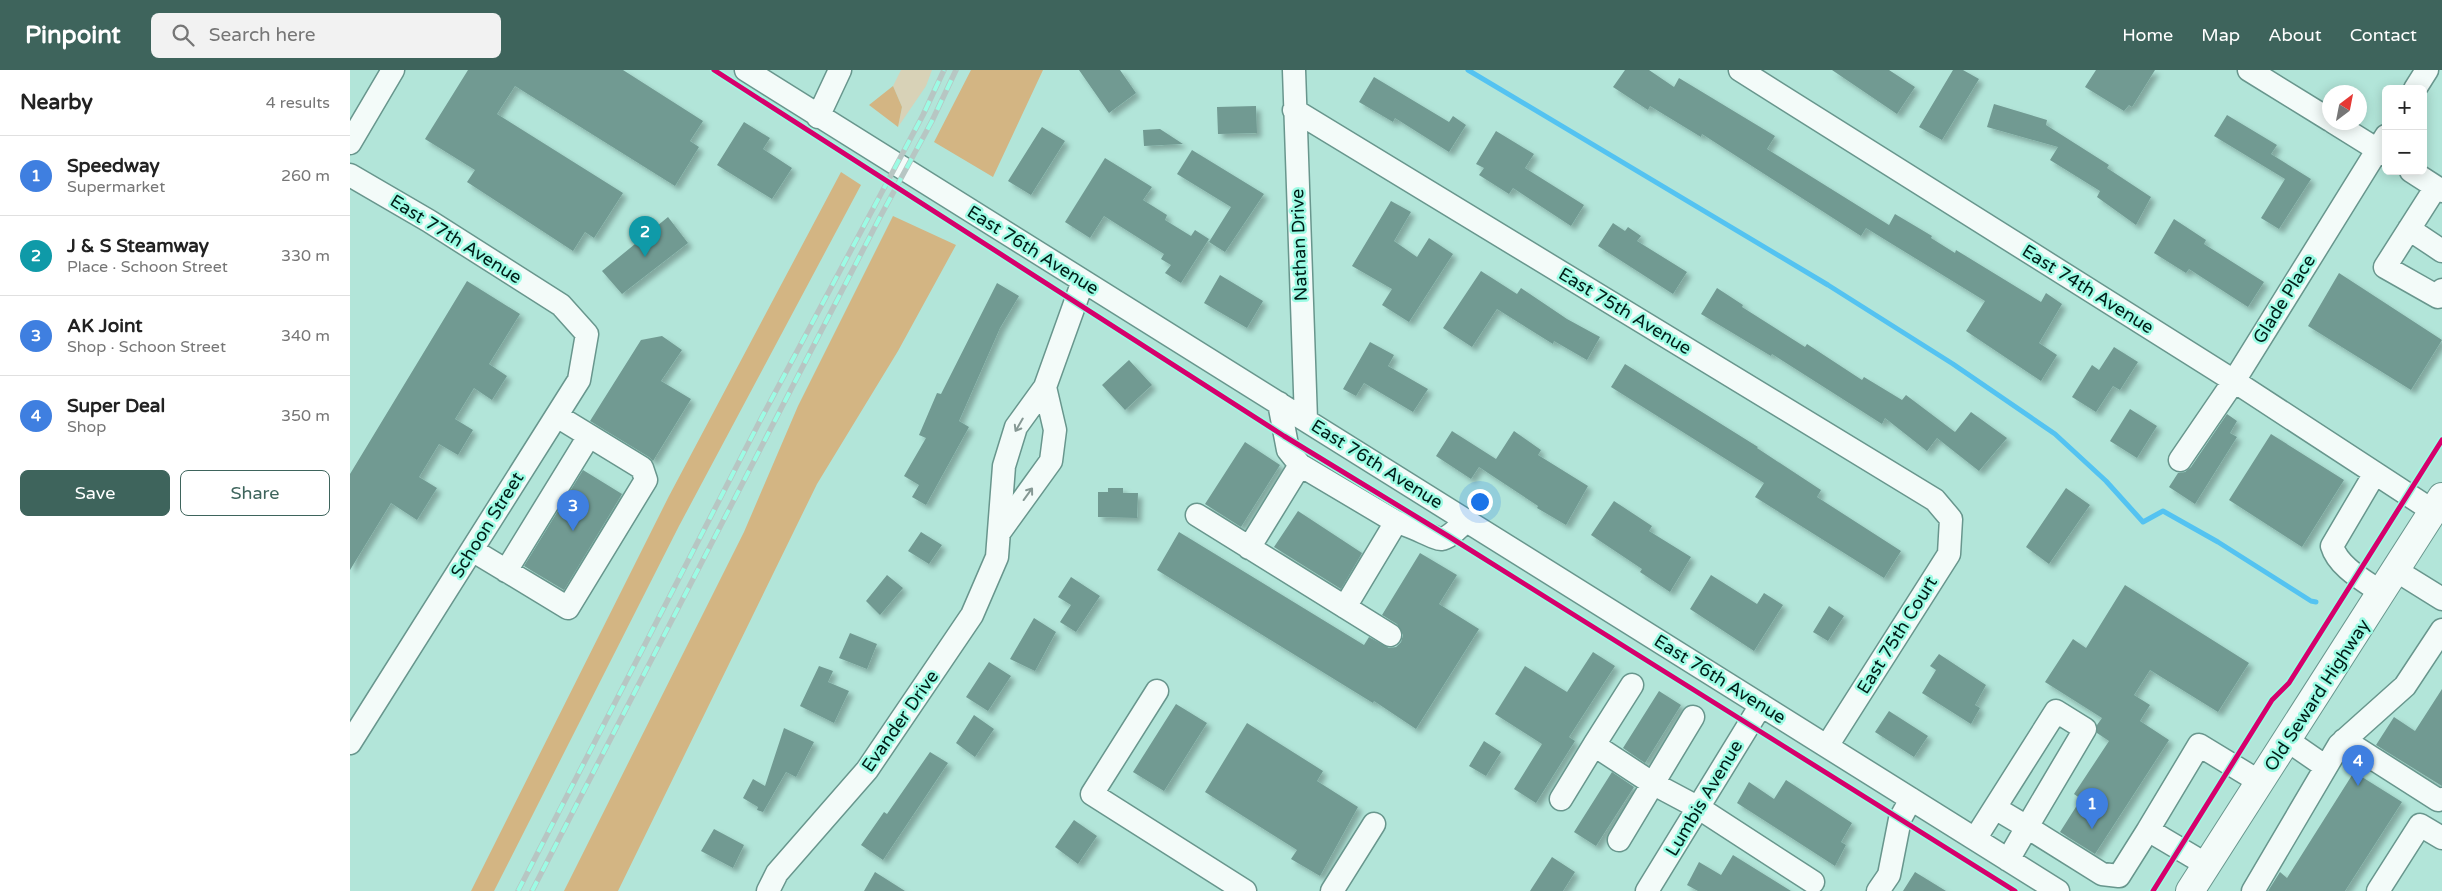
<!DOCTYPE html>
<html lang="en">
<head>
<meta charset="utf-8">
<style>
  :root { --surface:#fff; --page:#f2f2f2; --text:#222; --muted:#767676; --line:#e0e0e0; --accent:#3e645c }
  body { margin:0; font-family:"Varela Round",sans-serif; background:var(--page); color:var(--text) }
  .controls { position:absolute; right:15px; top:15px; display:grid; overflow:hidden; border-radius:8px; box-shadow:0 2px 12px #0003 }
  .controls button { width:45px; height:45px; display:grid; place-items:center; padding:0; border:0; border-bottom:1px solid var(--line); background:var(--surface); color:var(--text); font:25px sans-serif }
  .compass { position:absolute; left:1972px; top:15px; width:45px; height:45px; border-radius:50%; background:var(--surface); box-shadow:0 2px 12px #0003; rotate:32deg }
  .you { position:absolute; left:1129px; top:431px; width:18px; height:18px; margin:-12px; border:4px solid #fff; border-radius:50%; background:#1a73e8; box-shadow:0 0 0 8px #1a73e833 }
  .badge { display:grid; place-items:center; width:32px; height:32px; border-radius:50%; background:var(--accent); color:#fff; font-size:16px; font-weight:700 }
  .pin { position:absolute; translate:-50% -41px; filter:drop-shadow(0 1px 2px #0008) }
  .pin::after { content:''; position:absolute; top:26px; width:18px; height:15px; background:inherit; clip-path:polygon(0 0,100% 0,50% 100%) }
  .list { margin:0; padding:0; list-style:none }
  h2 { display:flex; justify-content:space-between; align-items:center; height:65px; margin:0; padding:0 20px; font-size:21px }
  h2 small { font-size:16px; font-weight:400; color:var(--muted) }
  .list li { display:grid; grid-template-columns:32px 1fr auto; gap:15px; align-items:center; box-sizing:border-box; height:80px; padding:0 20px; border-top:1px solid var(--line) }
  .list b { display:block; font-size:19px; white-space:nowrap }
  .list p { margin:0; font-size:16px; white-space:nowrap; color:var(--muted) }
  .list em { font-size:16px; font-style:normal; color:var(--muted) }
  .actions { display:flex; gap:10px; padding:15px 20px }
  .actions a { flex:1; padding:11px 0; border:1px solid var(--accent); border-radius:8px; text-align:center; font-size:18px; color:var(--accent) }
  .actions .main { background:var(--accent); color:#fff }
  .icon { flex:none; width:28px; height:28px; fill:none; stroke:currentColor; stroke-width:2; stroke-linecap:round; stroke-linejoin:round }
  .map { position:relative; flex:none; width:2092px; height:821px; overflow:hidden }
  header { display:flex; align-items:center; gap:30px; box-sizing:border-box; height:70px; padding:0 25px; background:var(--accent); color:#fff }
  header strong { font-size:24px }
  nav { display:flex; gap:28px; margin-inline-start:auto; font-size:18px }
  .search { width:350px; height:45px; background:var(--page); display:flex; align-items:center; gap:12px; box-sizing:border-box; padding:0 18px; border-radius:8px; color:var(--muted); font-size:19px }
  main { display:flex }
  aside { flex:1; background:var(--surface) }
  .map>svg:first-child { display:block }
  .green { fill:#d8d2b7 }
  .forest { fill:#d3b583 }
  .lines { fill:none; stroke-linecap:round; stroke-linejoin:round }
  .stream { stroke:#54c3f1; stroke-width:5 }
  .building { fill:#719a92; filter:url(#shadow) }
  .minor-casing { stroke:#68968d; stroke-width:25 }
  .major-casing { stroke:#68968d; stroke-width:30 }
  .minor { stroke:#f3fbf9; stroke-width:22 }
  .major { stroke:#f3fbf9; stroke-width:28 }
  .rail-casing { stroke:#b7c6c3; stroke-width:5.5 }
  .rail { stroke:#9cfbe4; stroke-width:4; stroke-dasharray:11; stroke-linecap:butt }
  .cycleway-casing { stroke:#9cfbe4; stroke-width:8 }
  .cycleway { stroke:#d6006c; stroke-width:5 }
  .oneway { stroke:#869894 }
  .labels { text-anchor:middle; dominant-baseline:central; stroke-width:5; stroke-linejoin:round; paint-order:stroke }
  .street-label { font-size:18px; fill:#001e18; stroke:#9cfbe4 }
</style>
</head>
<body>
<header>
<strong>Pinpoint</strong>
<div class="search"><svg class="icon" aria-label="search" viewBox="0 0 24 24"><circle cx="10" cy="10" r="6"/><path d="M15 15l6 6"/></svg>Search here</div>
<nav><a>Home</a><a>Map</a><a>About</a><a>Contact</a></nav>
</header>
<main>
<aside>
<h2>Nearby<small>4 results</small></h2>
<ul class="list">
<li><span class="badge" style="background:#3f7fe0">1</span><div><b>Speedway</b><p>Supermarket</p></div><em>260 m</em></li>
<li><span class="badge" style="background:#0f9aa8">2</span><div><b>J &amp; S Steamway</b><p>Place · Schoon Street</p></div><em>330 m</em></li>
<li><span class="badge" style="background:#3f7fe0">3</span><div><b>AK Joint</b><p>Shop · Schoon Street</p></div><em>340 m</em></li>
<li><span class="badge" style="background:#3f7fe0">4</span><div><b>Super Deal</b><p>Shop</p></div><em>350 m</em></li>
</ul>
<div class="actions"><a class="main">Save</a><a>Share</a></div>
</aside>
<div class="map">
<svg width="2092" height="821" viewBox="0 0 2092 821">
  <defs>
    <filter id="shadow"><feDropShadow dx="4.5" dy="4.5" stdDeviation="2.5" flood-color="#0004"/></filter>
  </defs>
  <rect width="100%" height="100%" fill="#b2e5d9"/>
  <path class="green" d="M551 0H582L576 16 548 57 552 37 543 16Z"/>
  <path class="forest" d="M621 0H693L643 107 584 72Z
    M543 16 552 37 548 57 519 35Z
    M491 102 511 115 329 456 144 821H121L319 426Z
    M543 146 606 175 548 281 467 414 268 821H214L394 462 448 336Z"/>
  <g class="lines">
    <path class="stream" d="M1118 0 1478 215 1603 294 1705 364 1756 411 1793 452 1813 441 1868 472 1961 531 1966 532"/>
  </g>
  <path class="building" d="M118 0H273L353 51 340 71 349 77 325 116 165 16 147 44 273 123 244 168 235 162 223 181 117 112 125 100 75 69Z
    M729 0H770L786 23 759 43Z
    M1275 0H1299L1324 17 1329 8 1425 66 1417 79 1539 155 1545 144 1582 166 1581 168 1605 183 1606 180 1691 232 1696 223 1712 234 1689 273 1707 285 1691 311 1616 261 1635 231 1516 158 1511 166 1352 64 1351 67 1300 36 1298 40 1263 17Z
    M1482 0H1539L1565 17 1547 44Z
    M1603 0H1613L1629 9 1592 70 1569 57Z
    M1746 0H1805L1782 37 1779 35 1774 41 1735 17Z
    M1024 7 1099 52 1103 46 1116 55 1099 82 1045 48 1043 52 1009 32Z
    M1644 34 1697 50 1696 55 1759 95 1757 98 1801 127 1786 155 1747 127 1750 121 1700 90 1708 77 1637 57Z
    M906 36 907 63 868 64 867 37Z
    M1877 45 1927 75 1921 84 1961 109 1929 159 1911 148 1935 109 1864 66Z
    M394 52 420 68 413 79 442 98 422 129 367 95Z
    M692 57 715 71 681 125 658 111Z
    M810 59 833 74 794 76 793 60Z
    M1146 61 1184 84 1175 98 1234 135 1221 156 1163 118 1159 124 1129 105 1134 98 1126 94Z
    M842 80 914 124 875 182 859 172 881 137 827 104Z
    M755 88 802 117 793 130 817 145 815 150 841 166 845 160 859 169 831 213 815 203 821 195 811 189 814 184 754 146 740 168 715 152Z
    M1041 131 1061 142 1044 171 1067 187 1079 168 1103 184 1059 252 1032 235 1042 219 1002 196Z
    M318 147 338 173 272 224 252 201Z
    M1824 149 1856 170 1854 174 1914 212 1898 237 1839 199 1836 203 1804 183Z
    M1263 153 1275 161 1278 157 1291 166 1287 171 1337 202 1323 224 1248 176Z
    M1131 201 1167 224 1171 218 1217 249 1250 267 1237 290 1204 271 1203 274 1147 239 1122 277 1093 258Z
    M1989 203 2092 270 2061 320 1958 256Z
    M870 205 913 231 897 258 854 233Z
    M117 211 170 244 139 294 157 306 142 330 124 318 105 349 123 360 108 385 89 374 69 407 87 418 67 450 41 433 0 500V404Z
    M647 213 669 226 650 258 609 351 619 357 576 435 562 427 569 415 554 406 576 368 569 365 587 323 591 324Z
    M1367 218 1393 235 1392 237 1455 277 1457 274 1512 310 1514 307 1552 330 1556 325 1605 362 1621 342 1657 368 1629 401 1587 368 1577 381 1535 348 1532 354 1422 284 1421 286 1351 244Z
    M312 266 332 280 311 311 341 329 303 391 299 387 240 351 291 270Z
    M1020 272 1044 285 1038 296 1078 319 1063 342 1014 313 1006 326 993 319Z
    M1764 277 1788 292 1770 320 1763 316 1746 342 1722 327 1742 295 1749 300Z
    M779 290 802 315 775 340 752 315Z
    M1275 294 1408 377 1407 378 1471 420 1467 427 1551 481 1534 508 1405 427 1414 413 1261 317Z
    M1780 339 1807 356 1787 388 1760 371Z
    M1877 344 1887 351 1880 363 1887 367 1845 434 1819 417 1828 403 1835 402 1841 397Z
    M1102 361 1146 389 1164 361 1191 380 1188 385 1238 416 1216 455 1187 438 1188 436 1129 397 1121 409 1086 386Z
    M1921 364 1994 410 1952 477 1879 430Z
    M895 372 930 395 891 457 855 434Z
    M233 400 272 424 214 520 174 496Z
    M758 418H773V423H788L787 448 748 447V422H758Z
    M1716 418 1740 435 1699 494 1676 477Z
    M1264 431 1302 456 1299 461 1341 487 1320 522 1290 502 1292 499 1241 465Z
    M948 441 1012 483 991 519 924 477Z
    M571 462 592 475 579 494 558 481Z
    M829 462 1014 575 1019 567 1039 578 1046 577 1051 572 1053 565 1047 554 1032 545 1070 483 1107 505 1089 534 1129 559 1066 659 1024 631 1023 633 807 500Z
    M537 505 553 518 530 545 516 531Z
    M1361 505 1407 534 1414 523 1433 535 1404 581 1340 539Z
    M721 507 750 526 726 562 710 552 721 535 708 527Z
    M1775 515 1899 593 1868 642 1800 600 1784 625 1800 635 1790 651 1819 670 1745 784 1710 762 1731 729 1724 724 1759 671 1747 663V655L1752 648 1695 612 1723 569 1736 578Z
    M1479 536 1494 546 1478 571 1463 562Z
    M684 548 706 562 685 601 660 589Z
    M500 563 527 574 517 599 489 588Z
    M1243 582 1265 596 1219 667 1225 671 1186 733 1164 719 1192 674 1145 644 1175 596 1217 622Z
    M1589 584 1636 615 1625 635 1630 638 1621 654 1572 623 1586 600 1580 596Z
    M639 592 661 606 638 641 616 627Z
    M469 596 483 601 478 612 499 621 484 653 450 636Z
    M2092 619V716L2026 675 2044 647 2065 661Z
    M1309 621 1331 635 1295 693 1273 678Z
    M826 634 857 653 814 721 783 702Z
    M1539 641 1578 666 1564 687 1525 662Z
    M624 645 644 659 625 687 606 673Z
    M897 653 973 701 967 711 1008 737 970 806 941 789 947 780 855 722Z
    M434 658 464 672 446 707 436 702 413 742 407 740 408 737 393 728 403 709 415 716Z
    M1134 671 1151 682 1136 706 1119 696Z
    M580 682 598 693 533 790 511 775 534 742 537 744Z
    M1262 702 1284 717 1246 776 1224 762Z
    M2004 702 2052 732 1995 821H1918L1930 802 1937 808Z
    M1436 710 1502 753 1491 772 1496 775 1485 796 1387 733 1399 712 1424 729Z
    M724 750 747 766 728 794 705 777Z
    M364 759 394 775 383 798 351 781Z
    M1383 785 1441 821H1348L1337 815 1349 792 1371 805Z
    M1202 787 1225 802 1213 821H1180Z
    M525 802 555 821H514Z
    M1565 802 1596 821H1553Z"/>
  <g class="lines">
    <defs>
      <path id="minor" d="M396 0 1708 821
        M944 0 956 350
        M1390 0 1884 311 2083 441
        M1899 0 1980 50
        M2065 19 2077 0
        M944 40 1585 430 1601 449 1599 484 1477 676
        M468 47 490 0
        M1983 52 2036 85
        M0 73 43 0
        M2061 101 2092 121
        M0 105 79 151 211 235 237 264 229 310 0 673
        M2086 117 2035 197 2088 227 2092 220
        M2059 159 2092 181
        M695 317 733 211
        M929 333 938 380 950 395 1046 452C1058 454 1087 470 1091 469 1100 468 1110 456 1117 450
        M1830 390 1884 311 2036 66
        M2025 403 1982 476C1988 497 2015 511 2032 523
        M847 445 1040 565
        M899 478 950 395
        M122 480 218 538 296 410 292 398 207 346
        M156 501 239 366
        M2047 501 2092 529
        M995 537 1046 452
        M807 621 742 724 895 821
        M1937 670 1976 697
        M1994 670 2088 730 2092 729
        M1244 675 1282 615
        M1211 729 1244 675 1302 713 1349 738 1463 812
        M1625 769 1706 641 1735 659 1677 757 1645 738
        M1269 770 1343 647
        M1658 790 1677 757 1752 804 1769 806 1798 760
        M1857 795 1798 760 1849 675 1910 712
        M418 821 427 803 517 700 622 545 647 487 654 396 666 357 695 317 705 360 701 391 649 463
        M982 821 1024 754
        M1297 821 1411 635
        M1528 821 1539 805 1550 749 1561 729
        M1903 821 1989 675 2055 616 2092 560
        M2028 821 2070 755 2092 768"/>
      <path id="major" d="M1840 821 2092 427"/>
    </defs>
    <use href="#minor" class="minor-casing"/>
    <use href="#major" class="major-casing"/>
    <use href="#minor" class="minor"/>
    <use href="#major" class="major"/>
    <defs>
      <path id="rail" d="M168 821 412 347 573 45 594 0
        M182 821 529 149 582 51 606 0"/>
    </defs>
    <use href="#rail" class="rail-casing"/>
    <use href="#rail" class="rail"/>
    <defs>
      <path id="cycleway" d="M364 0 934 366 1098 466 1665 821
        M1803 821 1922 630 1939 613 2092 370"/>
    </defs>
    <use href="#cycleway" class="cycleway-casing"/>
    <use href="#cycleway" class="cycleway"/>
  </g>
  <defs><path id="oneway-shaft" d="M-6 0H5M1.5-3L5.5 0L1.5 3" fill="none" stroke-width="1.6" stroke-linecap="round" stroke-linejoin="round" transform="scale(1.25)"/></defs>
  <g class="oneway">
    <use href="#oneway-shaft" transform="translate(669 355) rotate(120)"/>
    <use href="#oneway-shaft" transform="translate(678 424) rotate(-54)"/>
  </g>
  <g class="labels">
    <g class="street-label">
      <text transform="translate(106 169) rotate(32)">East 77th Avenue</text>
      <text transform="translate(949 175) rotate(-92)">Nathan Drive</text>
      <text transform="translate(683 180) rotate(32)">East 76th Avenue</text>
      <text transform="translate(1738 219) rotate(32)">East 74th Avenue</text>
      <text transform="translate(1934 229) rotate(-58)">Glade Place</text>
      <text transform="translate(1275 241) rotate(31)">East 75th Avenue</text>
      <text transform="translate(1027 394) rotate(32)">East 76th Avenue</text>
      <text transform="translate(137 455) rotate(-58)">Schoon Street</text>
      <text transform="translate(1547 565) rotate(-58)">East 75th Court</text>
      <text transform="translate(1370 609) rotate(32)">East 76th Avenue</text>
      <text transform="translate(1967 625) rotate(-57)">Old Seward Highway</text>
      <text transform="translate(550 651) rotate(-55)">Evander Drive</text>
      <text transform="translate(1354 728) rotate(-59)">Lumbis Avenue</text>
    </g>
  </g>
</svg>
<div class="controls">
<button>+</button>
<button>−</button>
</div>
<svg class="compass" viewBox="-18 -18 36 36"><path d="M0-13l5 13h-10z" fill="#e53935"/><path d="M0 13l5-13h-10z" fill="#767676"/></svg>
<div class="you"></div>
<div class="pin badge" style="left:1742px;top:759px;background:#3f7fe0">1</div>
<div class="pin badge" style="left:295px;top:187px;background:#0f9aa8">2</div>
<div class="pin badge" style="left:223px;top:461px;background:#3f7fe0">3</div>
<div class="pin badge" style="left:2008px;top:716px;background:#3f7fe0">4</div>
</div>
</main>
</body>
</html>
